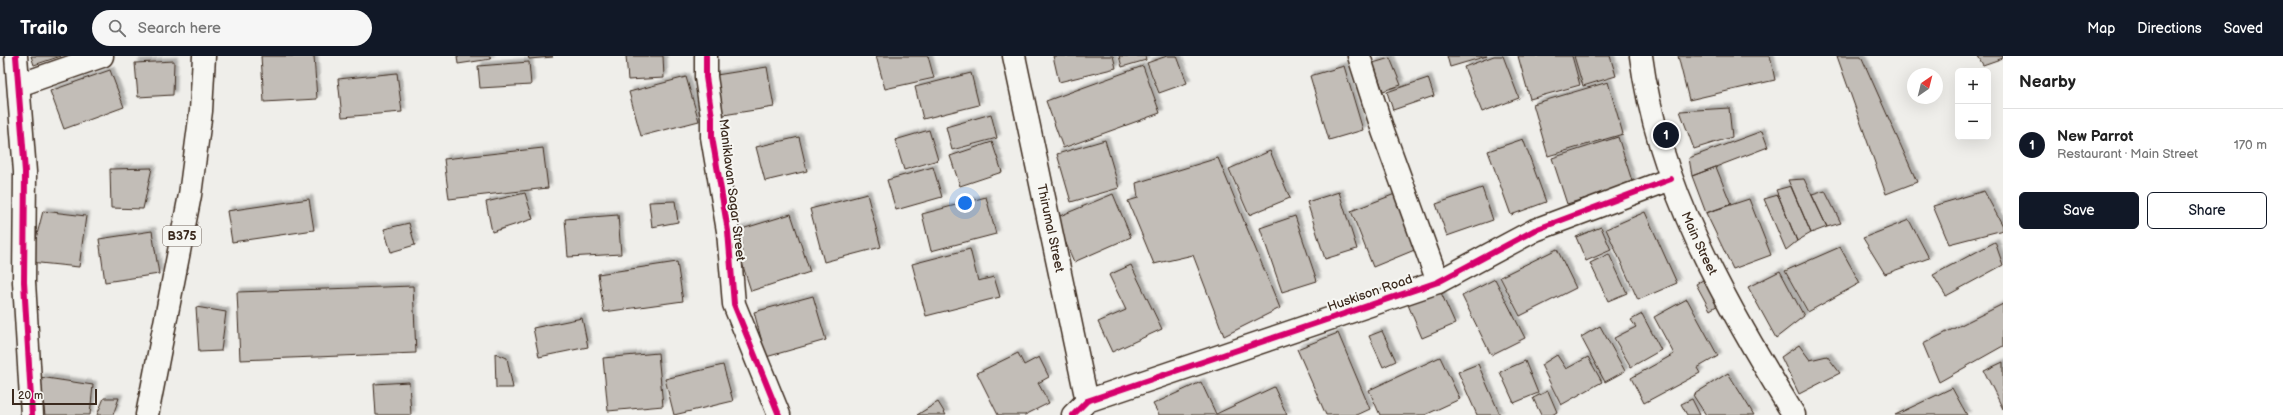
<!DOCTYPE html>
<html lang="en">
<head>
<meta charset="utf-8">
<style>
  :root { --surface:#fff; --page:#f6f6f6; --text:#222; --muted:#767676; --line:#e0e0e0; --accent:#111827 }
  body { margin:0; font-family:"Balsamiq Sans",sans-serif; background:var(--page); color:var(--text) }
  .controls { position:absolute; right:12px; top:12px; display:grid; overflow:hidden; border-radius:6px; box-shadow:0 4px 16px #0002 }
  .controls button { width:36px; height:36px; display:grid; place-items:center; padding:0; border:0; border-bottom:1px solid var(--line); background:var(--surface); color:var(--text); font:20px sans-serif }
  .compass { position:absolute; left:1907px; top:12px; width:36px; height:36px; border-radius:50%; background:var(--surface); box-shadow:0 4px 16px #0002; rotate:35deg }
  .scale { position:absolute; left:12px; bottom:10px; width:85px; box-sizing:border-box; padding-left:4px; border:2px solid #3b2a1e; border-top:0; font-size:11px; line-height:14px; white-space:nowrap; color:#3b2a1e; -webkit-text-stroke:3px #f6f6f2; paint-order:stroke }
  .you { position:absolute; left:965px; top:147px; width:14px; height:14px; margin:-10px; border:3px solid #fff; border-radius:50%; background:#1a73e8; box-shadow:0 0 0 6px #1a73e833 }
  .badge { display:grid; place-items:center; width:26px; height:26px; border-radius:50%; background:var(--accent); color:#fff; font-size:13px; font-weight:700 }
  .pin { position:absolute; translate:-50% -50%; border:2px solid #fff; box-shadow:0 1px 4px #0006 }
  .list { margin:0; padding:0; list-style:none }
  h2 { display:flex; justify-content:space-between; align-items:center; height:52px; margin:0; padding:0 16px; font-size:17px }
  h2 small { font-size:13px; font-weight:400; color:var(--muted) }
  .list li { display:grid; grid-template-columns:26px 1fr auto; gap:12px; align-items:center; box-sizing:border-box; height:72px; padding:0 16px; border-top:1px solid var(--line) }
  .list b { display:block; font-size:15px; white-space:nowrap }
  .list p { margin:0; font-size:13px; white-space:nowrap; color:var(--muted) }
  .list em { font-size:13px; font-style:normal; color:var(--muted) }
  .actions { display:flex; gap:8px; padding:12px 16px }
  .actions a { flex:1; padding:9px 0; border:1px solid var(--accent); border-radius:6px; text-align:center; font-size:14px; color:var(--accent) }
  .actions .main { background:var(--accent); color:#fff }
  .icon { flex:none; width:22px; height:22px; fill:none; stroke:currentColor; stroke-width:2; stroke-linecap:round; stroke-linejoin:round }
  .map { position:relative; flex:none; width:2003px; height:359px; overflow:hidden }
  header { display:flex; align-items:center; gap:24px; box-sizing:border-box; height:56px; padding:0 20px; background:var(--accent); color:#fff }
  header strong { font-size:19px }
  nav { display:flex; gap:22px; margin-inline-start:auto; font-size:14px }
  .search { width:280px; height:36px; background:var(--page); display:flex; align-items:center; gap:10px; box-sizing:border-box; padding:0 14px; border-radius:22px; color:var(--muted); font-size:15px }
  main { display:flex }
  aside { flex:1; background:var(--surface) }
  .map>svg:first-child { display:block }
  .building { fill:#c2bdb7; stroke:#3b2a1e; filter:url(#shadow) }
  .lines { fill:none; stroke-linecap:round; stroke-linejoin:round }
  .minor-casing { stroke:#3b2a1e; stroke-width:25 }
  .secondary-casing { stroke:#3b2a1e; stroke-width:25 }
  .primary-casing { stroke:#3b2a1e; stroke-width:25 }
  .minor { stroke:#f6f6f2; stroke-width:22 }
  .secondary { stroke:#f6f6f2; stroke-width:22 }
  .primary { stroke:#f6f6f2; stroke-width:22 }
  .cycleway-casing { stroke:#f6f6f2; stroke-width:8 }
  .cycleway { stroke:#d6006c; stroke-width:6 }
  .labels { text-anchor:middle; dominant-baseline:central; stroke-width:4; stroke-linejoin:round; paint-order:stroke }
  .shield { fill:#f6f6f2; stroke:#73675e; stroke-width:1 }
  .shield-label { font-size:12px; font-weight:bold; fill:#3b2a1e }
  .street-label { font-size:13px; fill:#3b2a1e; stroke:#f6f6f2 }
</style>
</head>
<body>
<header>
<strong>Trailo</strong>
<div class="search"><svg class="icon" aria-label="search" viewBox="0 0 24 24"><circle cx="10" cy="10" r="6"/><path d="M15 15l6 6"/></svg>Search here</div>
<nav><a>Map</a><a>Directions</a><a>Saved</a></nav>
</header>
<main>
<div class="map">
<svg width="2003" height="359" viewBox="0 0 2003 359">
  <defs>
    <filter id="shadow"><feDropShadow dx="3.5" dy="-3.5" stdDeviation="1" flood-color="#0004"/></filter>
  </defs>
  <rect width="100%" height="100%" fill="#efeeea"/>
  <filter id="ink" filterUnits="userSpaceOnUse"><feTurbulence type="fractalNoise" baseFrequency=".025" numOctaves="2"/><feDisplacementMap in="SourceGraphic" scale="8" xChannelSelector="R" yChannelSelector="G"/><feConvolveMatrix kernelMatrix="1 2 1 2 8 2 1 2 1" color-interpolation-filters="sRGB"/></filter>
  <g filter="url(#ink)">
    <path class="building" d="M31 0H61L34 9Z
      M261 0H314L317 43 264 46Z
      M457 0H490L491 3 458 8Z
      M528 0H552L553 1 529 3Z
      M626 0H663L664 22 628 24Z
      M876 0H928L934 22 885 33Z
      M1053 0H1113L1116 12 1059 26Z
      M1119 0H1145L1146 4 1122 11Z
      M1167 0H1177L1187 27 1159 37 1147 7Z
      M1447 0H1487L1450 11Z
      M1494 0H1503L1519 42 1482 56 1464 11Z
      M1518 0H1572L1580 29 1530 43Z
      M1574 0H1610L1616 20 1583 30Z
      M1678 0H1770L1775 24 1689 44Z
      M1837 0H1861L1917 126 1886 138Z
      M1978 0H2003V2L1983 9Z
      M1390 2 1401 29 1383 35 1373 7Z
      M174 5 173 39 138 41 135 7Z
      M529 6 531 29 480 32 478 10Z
      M1143 10 1160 57 1063 92 1046 45Z
      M1344 10 1363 74 1329 84 1310 20Z
      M767 11 774 51 717 60 710 20Z
      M110 14 124 51 64 73 50 35Z
      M397 17 402 56 342 61 338 23Z
      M971 17 979 49 923 63 915 31Z
      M686 21 699 65 641 80 629 36Z
      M1428 22 1434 40 1393 54 1387 36Z
      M1608 26 1623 78 1548 100 1533 48Z
      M1729 52 1732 81 1694 93 1680 55Z
      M991 58 997 82 952 94 946 71Z
      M929 74 938 104 904 114 895 84Z
      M1762 75 1768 91 1692 120 1689 102Z
      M799 81 807 115 765 125 756 91Z
      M1618 81 1633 128 1567 148 1552 102Z
      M1523 83 1546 146 1511 159 1488 95Z
      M1105 84 1119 132 1071 146 1057 98Z
      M992 86 1002 116 960 130 950 100Z
      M543 92 548 132 449 143 444 103Z
      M1270 95 1290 142 1249 159 1229 113Z
      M1218 102 1280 252 1224 280 1193 199 1154 208 1128 145 1138 142 1136 127Z
      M933 111 942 141 896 154 887 124Z
      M1716 111 1731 148 1706 157 1692 120Z
      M152 112 143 153 111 152 110 113Z
      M1804 123 1827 171 1811 177 1788 124Z
      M1791 130 1811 177 1797 185 1776 134Z
      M1482 132 1493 164 1447 180 1436 148Z
      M1825 135 1841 167 1827 171 1812 139Z
      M1984 135 2003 170V174L1949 188 1933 150Z
      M1339 136 1357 193 1325 203 1307 146Z
      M525 137 533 163 492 176 486 146Z
      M867 138 881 191 824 206 810 153Z
      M1113 138 1131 181 1074 206 1055 162Z
      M1395 138 1417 193 1373 211 1351 155Z
      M1778 139 1797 185 1786 194 1764 143Z
      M986 141 996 178 931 195 922 158Z
      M309 143 314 174 232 186 227 155Z
      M1749 143 1771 199 1733 213 1706 157Z
      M675 145 678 166 652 171 649 146Z
      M43 155 86 160 79 211 30 206Z
      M1645 156 1677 227 1638 244 1606 173Z
      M791 158 810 216 751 235 732 176Z
      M618 159 621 198 568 201 565 163Z
      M1295 160 1317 225 1282 236 1260 172Z
      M1909 164 1929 202 1885 218 1863 182Z
      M409 167 415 189 391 196 384 173Z
      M1601 171 1611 194 1586 205 1576 181Z
      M152 175 159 218 105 226 99 183Z
      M1995 186 2003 209 1946 240 1933 219Z
      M1840 191 1860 227 1808 256 1785 215Z
      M970 193 978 225 994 221 1000 241 926 260 912 208Z
      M1557 193 1576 232 1520 260 1500 221Z
      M1609 198 1627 237 1608 245 1590 207Z
      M677 206 683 245 604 256 598 218Z
      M1131 209 1162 273 1112 296 1098 266 1126 254 1109 219Z
      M1780 215 1804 260 1776 282 1748 231Z
      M1495 223 1525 282 1491 299 1462 240Z
      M1703 224 1718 249 1710 254 1696 228Z
      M413 230 416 297 240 304 237 236Z
      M1438 230 1455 268 1422 282 1406 244Z
      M813 240 826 284 766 301 754 256Z
      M1687 243 1718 300 1697 312 1700 317 1644 347 1631 322 1674 298 1654 261Z
      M2003 248V290L1939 326 1923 288Z
      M196 251 226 256 221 295 199 296Z
      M1642 258 1661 294 1631 311 1614 282 1636 271 1631 264Z
      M582 262 588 291 539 301 533 272Z
      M1600 270 1625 315 1605 326 1581 281Z
      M1382 275 1396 305 1383 311 1369 280Z
      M1338 277 1370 353 1357 359H1326L1297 293Z
      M1799 289 1810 304 1827 300 1840 317 1799 338 1781 301Z
      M495 297 507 302 513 332H496Z
      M658 297 663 350 608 355 603 302Z
      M1018 297 1024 309 1039 301 1049 321 1038 327 1049 347 1025 359H998L977 317Z
      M1557 299 1566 313 1588 301 1602 326 1561 349 1541 309Z
      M1440 301 1460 343 1425 359H1380L1369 334Z
      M1525 305 1538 337 1514 347 1500 316Z
      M2003 306V353L1984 315Z
      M1478 308 1500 359H1477L1458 316Z
      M723 309 733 345 674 359 665 323Z
      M1728 317 1754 359H1706L1693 339Z
      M40 321 93 329 90 359H45Z
      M409 326 411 359H376L374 328Z
      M1201 326 1216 358 1274 331 1287 359H1159L1153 348Z
      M1952 332 1967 359H1895Z
      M1548 335 1557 356 1552 359H1541L1533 342Z
      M104 342H119L113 359H97Z
      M1692 343 1700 359H1687L1681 348Z
      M938 346 946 359H917Z"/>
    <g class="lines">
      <defs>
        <g id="minor">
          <path d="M16 0 25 116 24 226 32 359"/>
          <path d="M706 0V21L712 61V81L728 175 734 248 779 359"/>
          <path id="s1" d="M1014 0 1087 345"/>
          <path d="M1359 0 1383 75 1438 226"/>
          <path d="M19 29 102 0"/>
          <path d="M1073 359 1087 345 1438 226 1535 174 1671 123"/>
        </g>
        <g id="secondary">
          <path id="s2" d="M1641 0C1658 131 1726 248 1794 359"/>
        </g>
        <path id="primary" d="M147 359 190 139 201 55 204 0"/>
      </defs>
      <use href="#minor" class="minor-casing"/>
      <use href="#secondary" class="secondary-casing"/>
      <use href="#primary" class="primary-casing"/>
      <use href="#minor" class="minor"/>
      <use href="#secondary" class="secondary"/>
      <use href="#primary" class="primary"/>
      <defs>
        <path id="cycleway" d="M16 0 25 116 24 226 32 359
          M706 0V21L712 61V81L728 175 734 248 779 359
          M1073 359 1087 345 1438 226 1535 174 1671 123"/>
      </defs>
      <use href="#cycleway" class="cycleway-casing"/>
      <use href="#cycleway" class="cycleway"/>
    </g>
  </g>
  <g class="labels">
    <rect class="shield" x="163" y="170" width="38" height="20" rx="3"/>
    <g class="shield-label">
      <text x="182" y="180">B375</text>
    </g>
    <g class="street-label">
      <text transform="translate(732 134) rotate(83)">Maniklavan Sagar Street</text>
      <text stroke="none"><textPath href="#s1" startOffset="176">Thirumal Street</textPath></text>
      <text stroke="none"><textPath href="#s2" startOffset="197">Main Street</textPath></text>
      <text transform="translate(1370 237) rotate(-19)">Huskison Road</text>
    </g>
  </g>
</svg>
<div class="controls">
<button>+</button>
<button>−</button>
</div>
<svg class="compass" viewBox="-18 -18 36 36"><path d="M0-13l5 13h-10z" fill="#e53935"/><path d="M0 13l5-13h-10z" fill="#767676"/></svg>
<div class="scale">20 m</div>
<div class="you"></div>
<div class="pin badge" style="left:1666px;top:79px">1</div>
</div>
<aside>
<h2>Nearby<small></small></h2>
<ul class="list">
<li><span class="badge">1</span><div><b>New Parrot</b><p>Restaurant · Main Street</p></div><em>170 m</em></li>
</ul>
<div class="actions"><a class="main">Save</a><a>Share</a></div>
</aside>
</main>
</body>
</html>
